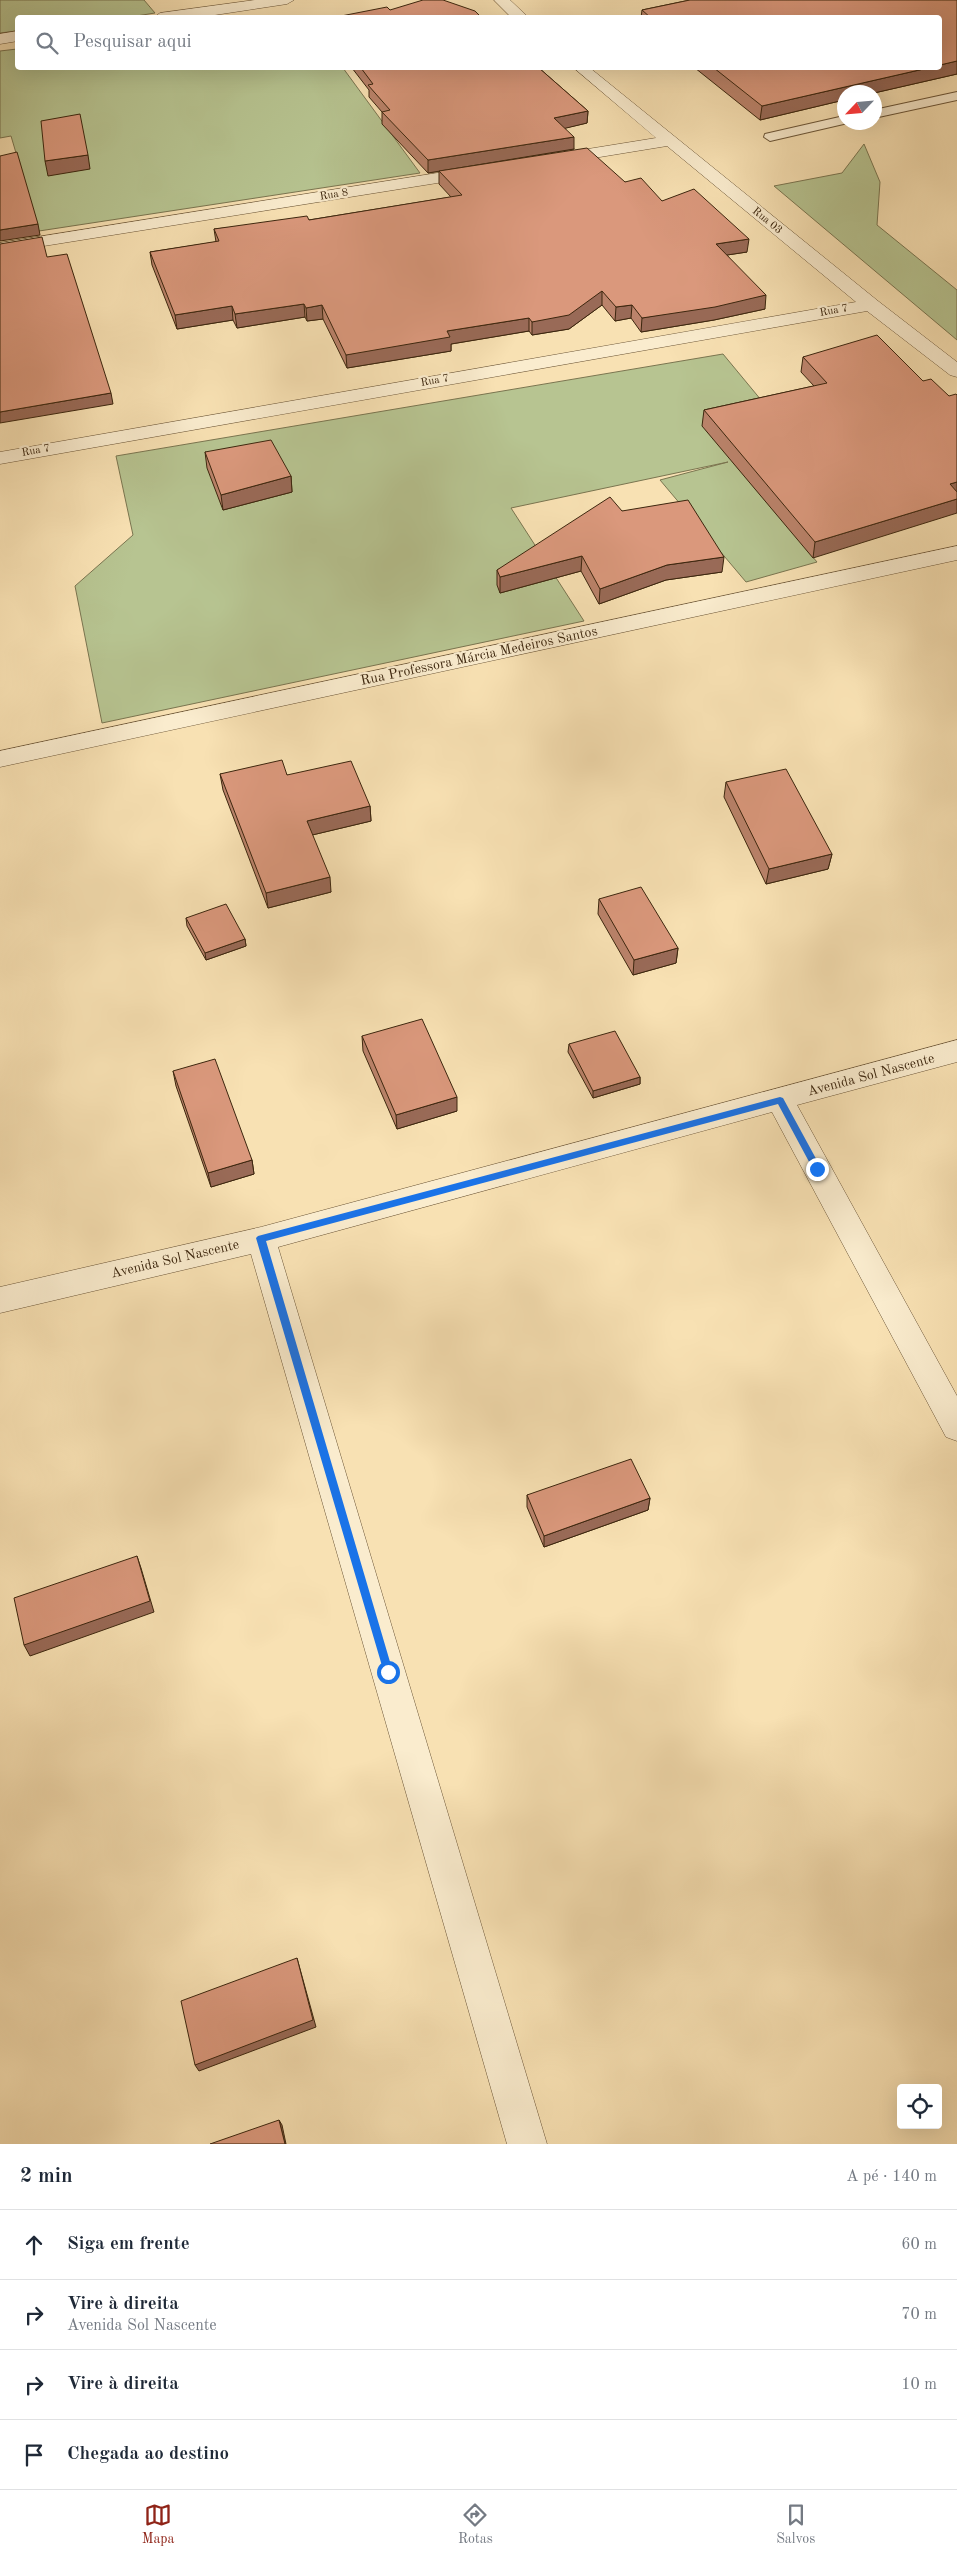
<!DOCTYPE html>
<html lang="pt">
<head>
<meta charset="utf-8">
<style>
  :root { --surface:#fff; --page:#f2f2f3; --text:#1f2937; --muted:#747a83; --line:#e0e1e3; --accent:#8f2418 }
  body { margin:0; font-family:"Old Standard TT",serif; background:var(--page); color:var(--text) }
  .controls { position:absolute; right:15px; bottom:15px; display:grid; overflow:hidden; border-radius:5px; box-shadow:0 5px 20px #0002 }
  .controls button { width:45px; height:45px; display:grid; place-items:center; padding:0; border:0; border-bottom:1px solid var(--line); background:var(--surface); color:var(--text); font:25px sans-serif }
  .compass { position:absolute; left:837px; top:85px; width:45px; height:45px; border-radius:50%; background:var(--surface); box-shadow:0 5px 20px #0002; rotate:244deg }
  .stop { position:absolute; width:15px; height:15px; margin:-11px; border:4px solid #1a73e8; border-radius:50%; background:#fff }
  .stop.end { background:#1a73e8; border-color:#fff; box-shadow:0 1px 5px #0008 }
  .list { margin:0; padding:0; list-style:none }
  h2 { display:flex; justify-content:space-between; align-items:center; height:65px; margin:0; padding:0 20px; font-size:21px }
  h2 small { font-size:16px; font-weight:400; color:var(--muted) }
  .list li { display:grid; grid-template-columns:32px 1fr auto; gap:15px; align-items:center; box-sizing:border-box; height:70px; padding:0 20px; border-top:1px solid var(--line) }
  .list b { display:block; font-size:19px; white-space:nowrap }
  .list p { margin:0; font-size:16px; white-space:nowrap; color:var(--muted) }
  .list em { font-size:16px; font-style:normal; color:var(--muted) }
  .icon { flex:none; width:28px; height:28px; fill:none; stroke:currentColor; stroke-width:2; stroke-linecap:round; stroke-linejoin:round }
  .map { position:relative; flex:none; width:957px; height:2144px; overflow:hidden }
  .search { position:absolute; background:var(--surface); box-shadow:0 5px 20px #0002; left:15px; right:15px; top:15px; height:55px; display:flex; align-items:center; gap:12px; box-sizing:border-box; padding:0 18px; border-radius:5px; color:var(--muted); font-size:19px }
  .sheet { height:345px; background:var(--surface) }
  nav { display:flex; justify-content:space-around; align-items:center; box-sizing:border-box; height:70px; border-top:1px solid var(--line); background:var(--surface); font-size:14px; color:var(--muted) }
  nav a { display:grid; justify-items:center; gap:2px }
  nav .on { color:var(--accent) }
  .map>svg:first-child { display:block }
  .green { fill:#b7c491; stroke:#7a7550 }
  .lines { fill:none; stroke-linecap:round; stroke-linejoin:round }
  .lane-casing { stroke:#6b5537; stroke-width:2 }
  .street-casing { stroke:#6b5537; stroke-width:1 }
  .lane { fill:#faecce; fill-rule:evenodd }
  .street { fill:#faecce; fill-rule:evenodd }
  .wall { fill:#bb836b; stroke:#3c260e }
  .shaded-wall { fill:#996a57; stroke:#3c260e }
  .building { fill:#da987c; stroke:#3c260e }
  .route { fill:#1a73e8 }
  .labels { text-anchor:middle; dominant-baseline:central; stroke-width:4.5; stroke-linejoin:round; paint-order:stroke }
  .far-street-label { font-size:11px; fill:#3c260e; stroke:#faecce }
  .street-label { font-size:14px; fill:#3c260e; stroke:#faecce }
</style>
</head>
<body>
<div class="map">
<svg width="957" height="2144" viewBox="0 0 957 2144">
  <rect width="100%" height="100%" fill="#f8e1b3"/>
  <filter id="stains"><feTurbulence type="fractalNoise" baseFrequency=".004" numOctaves="4"/><feColorMatrix values="0 0 0 0 .2 0 0 0 0 .09 0 0 0 0 .02 0 0 0 .5 -.17"/></filter>
  <radialGradient id="worn" r=".72"><stop offset=".6" stop-color="#630" stop-opacity="0"/><stop offset="1" stop-color="#630" stop-opacity=".3"/></radialGradient>
  <path class="green" d="M0 0H144L155 13 124 18H18L17 31 0 33Z
    M17 49 18 68H343L420 173 39 231 11 136 0 138V51Z
    M864 144 880 182 877 225 957 290V340L774 186 842 173Z
    M723 354 800 447 732 461 817 562 746 582 660 480 728 462 511 508 584 621 102 723 75 586 133 535 116 456Z"/>
  <g class="lines">
    <defs>
      <path id="lane" d="M957 92V100L874 118V110Z
        M844 116V122L848 123 770 141 764 137 765 134Z"/>
      <path id="street" d="M255 0H294L287 4 195 18H153L160 13Z
        M494 0H510L529 18H512Z
        M18 31V41L0 44V34Z
        M574 68H590L878 301 957 362V377L950 375 867 311 0 464V452L856 302 667 146 557 164 551 163 549 159 551 155 557 154 656 138Z
        M475 167 481 168 483 172 481 176 0 253V243Z
        M957 546V560L0 767V751Z
        M957 1040V1062L797 1105 957 1396V1441L946 1437 772 1112 278 1247 547 2144H507L251 1254 0 1313V1287L261 1227Z"/>
    </defs>
    <use href="#lane" class="lane-casing"/>
    <use href="#street" class="street-casing"/>
    <use href="#lane" class="lane"/>
    <use href="#street" class="street"/>
  </g>
  <path class="wall" d="M690 0H957V74L874 93V92H844V100L760 120 695 68H940V18H641L642 10Z
    M352 68H539L588 111 587 123 565 128 574 149 428 173 382 124V112L369 97V90Z
    M439 171 625 182 662 201 747 252 727 255 765 309 714 320 641 332 631 318 615 321 602 305 569 329 532 335 529 331 451 344V351L347 368 323 319 307 321 305 317 237 328 233 320 177 329 152 265 150 252 216 242 214 229 309 220 451 197 439 184Z
    M803 357 923 381 949 396 813 558 702 426 704 410 814 386 801 372Z
    M205 452 291 476 292 492 223 510 207 468Z
    M622 511 722 572 666 580 599 604 581 571 500 593 497 585V570Z
    M220 774 287 775 370 806 371 821 312 835 331 892 268 908 223 790Z
    M726 782 832 854 828 869 766 884 724 797Z
    M599 899 678 948 676 963 633 975 598 914Z
    M186 918 245 939 246 946 206 960 187 926Z
    M362 1036 457 1111 397 1129 363 1051Z
    M569 1044 640 1077V1084L593 1098 568 1052Z
    M173 1071 252 1160 254 1174 211 1187 176 1086Z
    M527 1495 650 1498 648 1510 544 1547 527 1507Z"/>
  <path class="shaded-wall" d="M957 61V74L874 93V92H844V100L760 120 762 106 928 68H940V65Z
    M588 111 587 123 554 131V118Z
    M574 137V149L428 173V160Z
    M88 155 90 169 48 176 45 161Z
    M38 224 40 235 0 241V230Z
    M749 239 747 252 714 257 716 244Z
    M602 291V305L569 329 532 335V322Z
    M766 295 765 309 714 320 641 332 642 318Z
    M304 304 305 317 237 328 235 314Z
    M322 305 323 319 307 321 306 308Z
    M632 305 631 318 615 321 616 307Z
    M232 306 233 320 177 329 175 315Z
    M529 318V331L451 344V351L347 368 346 355 447 331Z
    M111 393 113 404 0 423V412Z
    M291 476 292 492 223 510 221 495Z
    M957 482V496L950 484Z
    M957 499V513L813 558 815 542Z
    M582 556 581 571 500 593V577Z
    M724 557 722 572 666 580 599 604 600 589 667 565Z
    M370 806 371 821 308 836 307 821Z
    M832 854 828 869 766 884 769 869Z
    M330 877 331 892 268 908 266 893Z
    M245 939 246 946 206 960 205 953Z
    M678 948 676 963 633 975 634 960Z
    M640 1077V1084L593 1098V1091Z
    M457 1097V1111L397 1129 396 1115Z
    M252 1160 254 1174 211 1187 208 1173Z
    M650 1498 648 1510 544 1547V1536Z
    M137 1556 141 1568 154 1612 30 1656 24 1645Z
    M297 1958 316 2027 199 2071 195 2065Z
    M279 2120 282 2125 286 2144H285Z"/>
  <path class="building" d="M423 0H443L475 11 482 18H337L336 17 387 7 390 10Z
    M690 0H957V61L940 65V18H651L642 10Z
    M361 68H539L588 111 554 118 574 137 428 160 382 112 390 110 368 85 373 84Z
    M714 68H928L762 106Z
    M80 114 88 155 45 161 41 121Z
    M587 148 625 182 641 178 662 201 694 189 749 239 716 244 766 295 715 307 642 318 632 305 616 307 602 291 569 315 532 322 529 318 447 331 450 337 346 355 322 305 306 308 304 304 235 314 232 306 175 315 150 252 219 241 214 229 307 216 309 220 462 195 439 171Z
    M17 152 38 224 0 230V156Z
    M42 237 47 257 67 254 111 393 0 412V244Z
    M877 335 923 381 931 379 949 396 956 394 957 395V482L950 484 957 492V499L815 542 704 410 827 383 803 357Z
    M271 440 291 476 221 495 205 452Z
    M610 497 622 511 688 500 724 557 667 565 600 589 582 556 500 577 497 570Z
    M282 760 287 775 351 761 370 806 307 821 330 877 266 893 220 774Z
    M786 769 832 854 769 869 726 782Z
    M641 887 678 948 634 960 599 899Z
    M226 904 245 939 205 953 186 918Z
    M422 1019 457 1097 396 1115 362 1036Z
    M615 1031 640 1077 593 1091 569 1044Z
    M215 1059 252 1160 208 1173 173 1071Z
    M631 1459 650 1498 544 1536 527 1495Z
    M137 1556 150 1601 24 1645 14 1598Z
    M297 1958 313 2020 195 2065 181 2001Z
    M279 2120 285 2144H210Z"/>
  <path class="route" d="M780 1097 783 1098 820 1166V1171H814L778 1104 266 1241 393 1672 388 1677 385 1676 256 1238 258 1236Z"/>
  <g class="labels">
    <g class="far-street-label">
      <text transform="translate(334 195) rotate(-9)">Rua 8</text>
      <text transform="translate(767 221) rotate(39)">Rua 03</text>
      <text transform="translate(834 311) rotate(-10)">Rua 7</text>
      <text transform="translate(435 381) rotate(-10)">Rua 7</text>
      <text transform="translate(36 451) rotate(-10)">Rua 7</text>
    </g>
    <g class="street-label">
      <text transform="translate(479 656) rotate(-12)">Rua Professora Márcia Medeiros Santos</text>
      <text transform="translate(871 1075) rotate(-15)">Avenida Sol Nascente</text>
      <text transform="translate(175 1259) rotate(-13)">Avenida Sol Nascente</text>
    </g>
  </g>
  <rect width="100%" height="100%" filter="url(#stains)"/>
  <rect width="100%" height="100%" fill="url(#worn)"/>
</svg>
<div class="controls">
<button><svg class="icon" aria-label="locate" viewBox="0 0 24 24"><circle cx="12" cy="12" r="6"/><path d="M12 2v4M12 18v4M2 12h4M18 12h4"/></svg></button>
</div>
<svg class="compass" viewBox="-18 -18 36 36"><path d="M0-13l5 13h-10z" fill="#e53935"/><path d="M0 13l5-13h-10z" fill="#747a83"/></svg>
<div class="stop" style="left:388px;top:1672px"></div>
<div class="stop end" style="left:817px;top:1169px"></div>
<div class="search"><svg class="icon" aria-label="search" viewBox="0 0 24 24"><circle cx="10" cy="10" r="6"/><path d="M15 15l6 6"/></svg>Pesquisar aqui</div>
</div>
<section class="sheet">
<h2>2 min<small>A pé · 140 m</small></h2>
<ul class="list">
<li><svg class="icon" aria-label="ahead" viewBox="0 0 24 24"><path d="M12 20V5M6 11l6-6 6 6"/></svg><div><b>Siga em frente</b></div><em>60 m</em></li>
<li><svg class="icon" aria-label="right" viewBox="0 0 24 24"><path d="M7 20v-9h11M14 6l5 5-5 5"/></svg><div><b>Vire à direita</b><p>Avenida Sol Nascente</p></div><em>70 m</em></li>
<li><svg class="icon" aria-label="right" viewBox="0 0 24 24"><path d="M7 20v-9h11M14 6l5 5-5 5"/></svg><div><b>Vire à direita</b></div><em>10 m</em></li>
<li><svg class="icon" aria-label="arrive" viewBox="0 0 24 24"><path d="M6 21V4h12l-3 4 3 4H6"/></svg><div><b>Chegada ao destino</b></div></li>
</ul>
</section>
<nav>
<a class="on"><svg class="icon" aria-label="map" viewBox="0 0 24 24"><path d="M3 6l6-2 6 2 6-2v14l-6 2-6-2-6 2zM9 4v14M15 6v14"/></svg>Mapa</a>
<a><svg class="icon" aria-label="directions" viewBox="0 0 24 24"><path d="M12 3l9 9-9 9-9-9zM9 14v-3h6M13 9l2 2-2 2"/></svg>Rotas</a>
<a><svg class="icon" aria-label="saved" viewBox="0 0 24 24"><path d="M7 4h10v16l-5-4-5 4z"/></svg>Salvos</a>
</nav>
</body>
</html>
